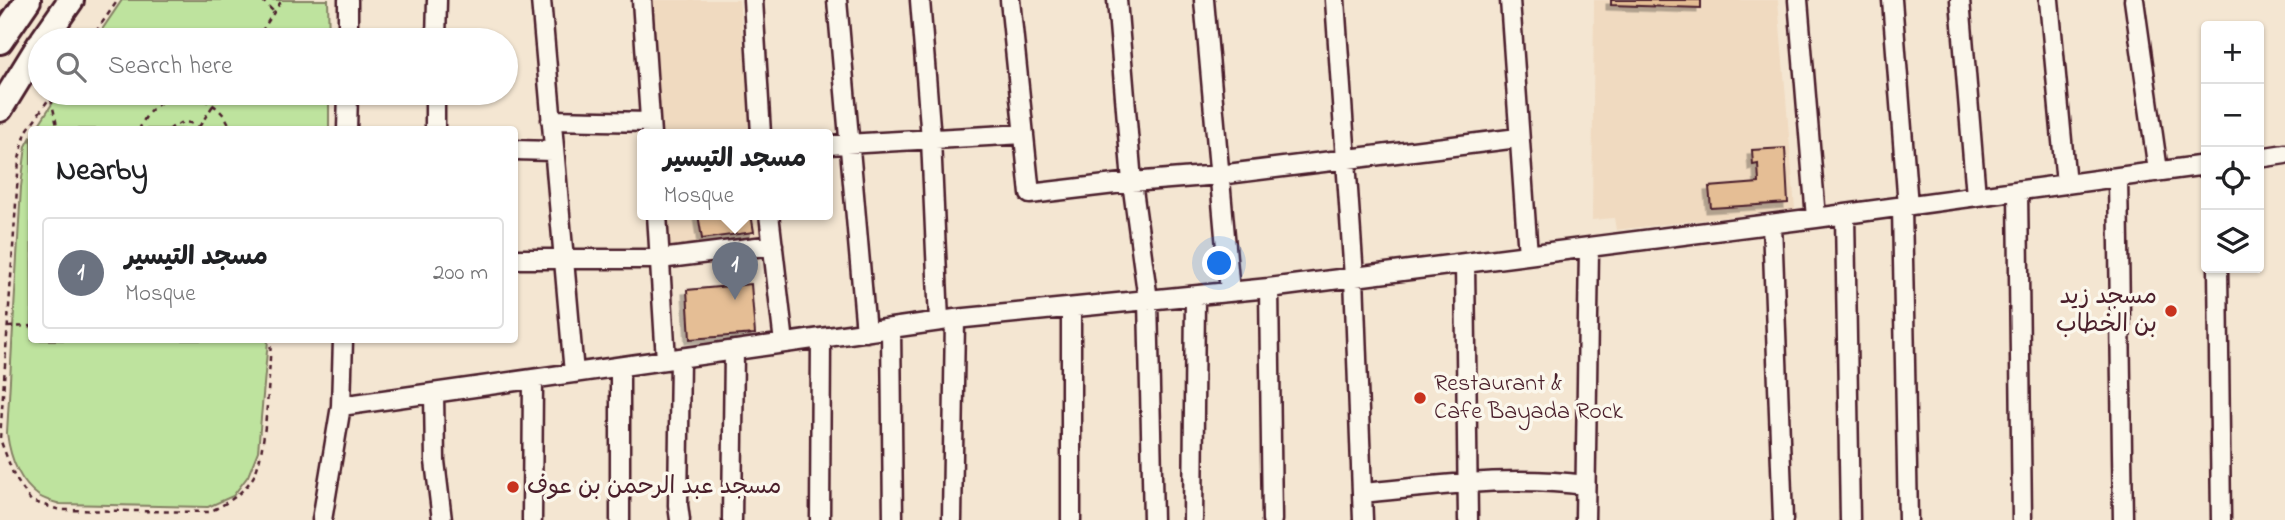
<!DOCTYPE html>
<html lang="en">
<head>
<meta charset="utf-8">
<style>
  :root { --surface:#fff; --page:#f2f2f2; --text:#202124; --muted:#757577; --line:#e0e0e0; --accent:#d93025 }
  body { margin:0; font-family:"Indie Flower","Playpen Sans Arabic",sans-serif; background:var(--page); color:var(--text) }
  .controls { position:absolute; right:21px; top:21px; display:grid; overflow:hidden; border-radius:7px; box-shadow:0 2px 5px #0004 }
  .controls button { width:63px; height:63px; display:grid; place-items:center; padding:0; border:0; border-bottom:2px solid var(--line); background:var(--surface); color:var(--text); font:35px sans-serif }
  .you { position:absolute; left:1220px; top:264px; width:24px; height:24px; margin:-18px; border:5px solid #fff; border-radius:50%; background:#1a73e8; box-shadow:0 0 0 10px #1a73e833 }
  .badge { display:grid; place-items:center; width:46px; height:46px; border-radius:50%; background:var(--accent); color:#fff; font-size:23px; font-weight:700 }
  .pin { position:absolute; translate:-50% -58px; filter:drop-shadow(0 2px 4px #0008) }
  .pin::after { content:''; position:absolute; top:37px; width:24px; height:21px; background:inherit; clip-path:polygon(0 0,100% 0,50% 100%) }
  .popup { position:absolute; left:637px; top:129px; width:196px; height:91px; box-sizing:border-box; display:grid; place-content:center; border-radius:7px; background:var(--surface); filter:drop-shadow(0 2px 5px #0005); font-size:23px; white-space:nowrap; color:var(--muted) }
  .popup b { font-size:26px; color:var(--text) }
  .popup::after { content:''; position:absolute; left:50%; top:100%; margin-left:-14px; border:14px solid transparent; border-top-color:var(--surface) }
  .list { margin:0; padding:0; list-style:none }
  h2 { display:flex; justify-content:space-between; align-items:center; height:91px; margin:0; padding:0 28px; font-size:30px }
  h2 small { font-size:23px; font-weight:400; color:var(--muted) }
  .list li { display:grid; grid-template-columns:46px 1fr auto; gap:21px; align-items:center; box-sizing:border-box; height:112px; margin:0 14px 14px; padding:0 14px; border:2px solid var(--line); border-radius:7px }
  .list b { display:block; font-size:26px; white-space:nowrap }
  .list p { margin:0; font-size:23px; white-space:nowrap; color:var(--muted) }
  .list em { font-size:23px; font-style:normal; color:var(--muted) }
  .icon { flex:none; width:38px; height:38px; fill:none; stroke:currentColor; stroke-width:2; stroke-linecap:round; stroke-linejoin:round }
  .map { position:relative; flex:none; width:2285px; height:520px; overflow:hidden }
  .search { position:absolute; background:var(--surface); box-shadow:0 2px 5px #0004; left:28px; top:28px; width:490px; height:77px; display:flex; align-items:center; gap:18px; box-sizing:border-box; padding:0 24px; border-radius:38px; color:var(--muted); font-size:26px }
  .panel { position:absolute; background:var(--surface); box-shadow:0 2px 5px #0004; left:28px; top:126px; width:490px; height:217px; border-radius:7px }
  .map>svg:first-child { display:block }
  .built { fill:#f0dac0 }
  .green { fill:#bee39e; stroke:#848164; stroke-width:2 }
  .building { fill:#e5be95; stroke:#4a1f2b; stroke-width:2; filter:url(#shadow) }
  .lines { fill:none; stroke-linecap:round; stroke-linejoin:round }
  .minor-casing { stroke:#4a1f2b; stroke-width:23 }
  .secondary-casing { stroke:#4a1f2b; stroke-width:30 }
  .path { stroke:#4a1f2b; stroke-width:2.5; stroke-dasharray:5 5; stroke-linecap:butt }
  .minor { stroke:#fbf7ec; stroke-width:18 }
  .secondary { stroke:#fbf7ec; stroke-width:24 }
  .poi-dot { fill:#c8321e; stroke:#fbf7ec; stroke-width:2.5 }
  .labels { text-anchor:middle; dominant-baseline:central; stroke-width:7; stroke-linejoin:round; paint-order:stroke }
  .poi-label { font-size:24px; fill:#4a1f2b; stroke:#fbf7ec; text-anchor:start }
</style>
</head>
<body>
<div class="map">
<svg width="2285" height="520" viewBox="0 0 2285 520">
  <defs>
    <filter id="shadow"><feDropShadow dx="-4.5" dy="4.5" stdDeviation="0" flood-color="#0004"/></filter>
  </defs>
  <rect width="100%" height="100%" fill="#f4e6d2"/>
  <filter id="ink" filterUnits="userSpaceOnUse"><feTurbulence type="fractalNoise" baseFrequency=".0143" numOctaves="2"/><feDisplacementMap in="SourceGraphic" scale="14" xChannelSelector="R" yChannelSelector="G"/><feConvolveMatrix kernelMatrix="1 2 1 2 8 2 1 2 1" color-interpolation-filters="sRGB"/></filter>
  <g filter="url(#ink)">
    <path class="built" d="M650 0H739L753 134H659Z
      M1594 0H1778L1795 209 1616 230 1614 218 1592 220Z
      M665 214H761L763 242 672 252 667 248Z"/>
    <path class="green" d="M122 0H328L329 40H95Z
      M59 93H329V129H36Z
      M31 137 32 340H268L258 451 248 476 233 496 208 507 60 504C54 502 45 500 39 496 18 481 10 457 7 433L21 187 26 146Z"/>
    <path class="building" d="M1611 0H1701V8L1611 5Z
      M1785 148 1788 203 1711 208 1709 187 1759 183 1758 164 1753 165 1752 150Z
      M698 214H751L754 232 702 239Z
      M751 284 755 334 690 339 687 290Z"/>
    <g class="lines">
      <defs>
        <path id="minor" d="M541 0 574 373
          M642 0 651 134
          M753 0 761 134
          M837 0 866 332
          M920 0 931 139 939 321
          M1010 0 1030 194 1132 182 1219 175 1518 138
          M1117 0 1132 182 1148 300 1153 520
          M1204 0 1230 292
          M1335 0 1354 277 1363 520
          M1510 0 1528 255
          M1798 0 1816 218
          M1892 0 1908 206
          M1960 0 1976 196
          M2049 0 2066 184
          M2134 0 2158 171
          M348 40V0
          M436 40 437 0
          M435 93V130
          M551 120 650 122
          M347 130 348 93
          M828 145 1024 134
          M514 150 553 151
          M2259 158 2285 154
          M2118 177 2123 520
          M2018 191 2022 520
          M1902 207 1908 520
          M657 214 666 360
          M769 214 784 343
          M1845 215 1850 520
          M1772 224 1783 520
          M514 259H660L773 245
          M1465 263 1468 520
          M2218 268 2221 520
          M1269 288 1272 520
          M1071 308V520
          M891 328 893 520
          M680 358 678 505 680 520
          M620 367V520
          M434 393 435 461 442 520
          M341 406 343 340
          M1362 493C1438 486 1509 475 1585 485
          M322 520 341 406 955 319 1269 288 1816 218 2206 165
          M532 520 533 379
          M732 520 734 350
          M820 520 821 338
          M952 520 955 319
          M1193 520 1195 296
          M1585 520 1589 248"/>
        <path id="secondary" d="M43 40 71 0
          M0 41 28 0
          M0 109 40 44"/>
      </defs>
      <use href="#minor" class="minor-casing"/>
      <use href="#secondary" class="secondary-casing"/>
      <path class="path" d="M262 0 274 12
        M90 40 118 0
        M256 40 282 0
        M53 93 26 132 19 159 0 439 14 476 31 501 60 510 209 512C226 504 241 495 252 479 267 458 269 370 271 340
        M51 99 58 130
        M199 127 221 93
        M139 130C143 121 147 113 155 107 180 85 222 98 231 130
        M169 130C180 120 191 120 202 130
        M8 327 32 326"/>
      <use href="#minor" class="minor"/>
      <use href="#secondary" class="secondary"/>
    </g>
  </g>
  <g class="poi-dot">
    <circle cx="2171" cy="311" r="7"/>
    <circle cx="1420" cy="398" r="7"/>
    <circle cx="513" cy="487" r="7"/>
  </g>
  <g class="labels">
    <g class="poi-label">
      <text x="2157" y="297" text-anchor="end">مسجد زيد<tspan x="2157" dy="28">بن الخطاب</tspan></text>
      <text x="1434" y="384">Restaurant &amp;<tspan x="1434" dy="28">Cafe Bayada Rock</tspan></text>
      <text x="527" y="487">مسجد عبد الرحمن بن عوف</text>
    </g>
  </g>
</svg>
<div class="controls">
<button>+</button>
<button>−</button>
<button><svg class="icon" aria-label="locate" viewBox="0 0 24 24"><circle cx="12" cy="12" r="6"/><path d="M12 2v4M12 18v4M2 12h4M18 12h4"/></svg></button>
<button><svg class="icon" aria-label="layers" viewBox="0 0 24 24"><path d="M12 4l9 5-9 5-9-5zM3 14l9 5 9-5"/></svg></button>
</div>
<div class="you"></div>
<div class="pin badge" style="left:735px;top:300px;background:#6b7280">1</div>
<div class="popup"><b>مسجد التيسير</b>Mosque</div>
<div class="search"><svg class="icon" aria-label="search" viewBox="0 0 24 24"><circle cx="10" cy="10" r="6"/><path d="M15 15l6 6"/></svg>Search here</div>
<section class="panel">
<h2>Nearby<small></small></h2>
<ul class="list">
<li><span class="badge" style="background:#6b7280">1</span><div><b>مسجد التيسير</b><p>Mosque</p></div><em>200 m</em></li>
</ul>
</section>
</div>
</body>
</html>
